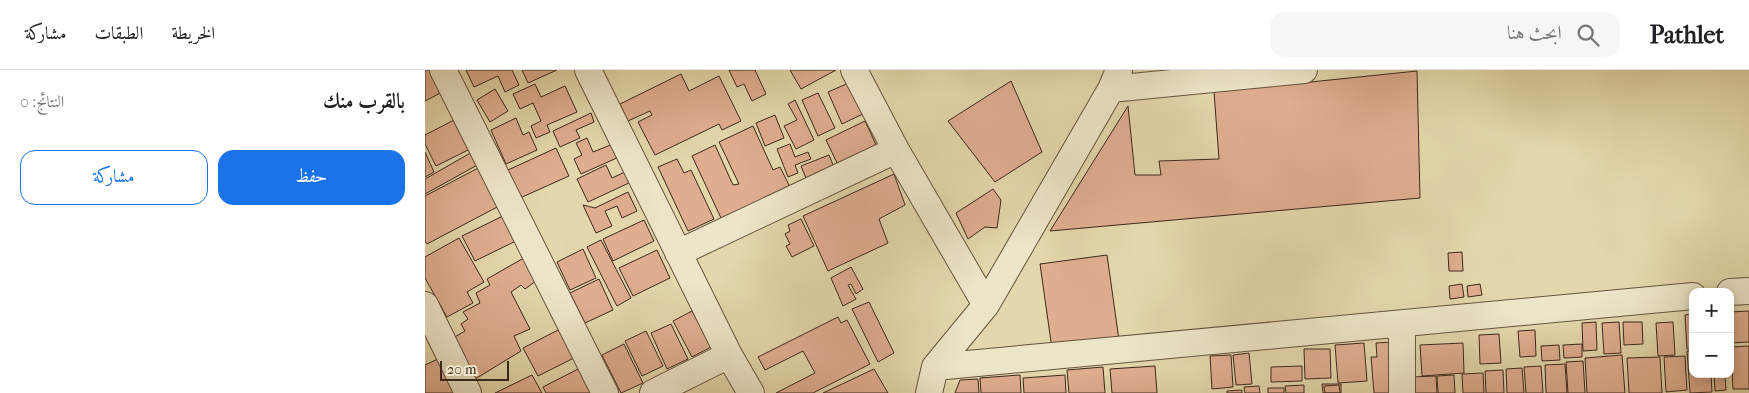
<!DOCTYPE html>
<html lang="ar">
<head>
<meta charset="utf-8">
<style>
  :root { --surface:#fff; --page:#f6f6f6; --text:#202124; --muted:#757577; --line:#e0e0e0; --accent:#1a73e8 }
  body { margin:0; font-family:"IM FELL French Canon",Amiri,serif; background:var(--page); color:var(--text); direction:rtl }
  .controls { position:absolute; right:15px; bottom:15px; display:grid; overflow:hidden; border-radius:10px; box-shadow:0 2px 12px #0003 }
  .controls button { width:45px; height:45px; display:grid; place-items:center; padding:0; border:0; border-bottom:1px solid var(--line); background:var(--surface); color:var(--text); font:25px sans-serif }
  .scale { position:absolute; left:15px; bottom:12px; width:69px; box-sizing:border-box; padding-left:5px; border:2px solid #3d281c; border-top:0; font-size:14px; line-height:18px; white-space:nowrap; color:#3d281c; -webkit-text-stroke:4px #ede5c8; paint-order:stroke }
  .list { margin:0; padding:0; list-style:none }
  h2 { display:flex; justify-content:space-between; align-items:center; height:65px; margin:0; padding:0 20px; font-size:21px }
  h2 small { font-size:16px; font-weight:400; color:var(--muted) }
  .actions { display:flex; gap:10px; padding:15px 20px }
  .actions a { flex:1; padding:11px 0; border:1px solid var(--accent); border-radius:15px; text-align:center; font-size:18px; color:var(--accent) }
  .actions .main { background:var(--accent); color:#fff }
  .icon { flex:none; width:28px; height:28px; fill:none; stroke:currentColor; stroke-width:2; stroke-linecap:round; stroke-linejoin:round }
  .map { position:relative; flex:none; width:1324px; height:323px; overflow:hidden; direction:ltr }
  header { display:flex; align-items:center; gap:30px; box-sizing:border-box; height:70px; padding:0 25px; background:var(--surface); border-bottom:1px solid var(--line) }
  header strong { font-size:24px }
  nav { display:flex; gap:28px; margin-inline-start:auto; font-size:18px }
  .search { width:350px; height:45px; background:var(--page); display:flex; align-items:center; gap:12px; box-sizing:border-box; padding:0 18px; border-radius:15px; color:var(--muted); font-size:19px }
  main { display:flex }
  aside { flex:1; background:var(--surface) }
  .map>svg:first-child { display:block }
  .building { fill:#dfae90; stroke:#3d281c }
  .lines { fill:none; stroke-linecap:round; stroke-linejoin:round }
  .street-casing { stroke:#665440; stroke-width:28 }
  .street { stroke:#ede5c8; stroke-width:26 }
</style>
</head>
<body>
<header>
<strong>Pathlet</strong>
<div class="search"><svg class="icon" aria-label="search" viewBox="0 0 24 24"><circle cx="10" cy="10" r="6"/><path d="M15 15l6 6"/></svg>ابحث هنا</div>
<nav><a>الخريطة</a><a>الطبقات</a><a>مشاركة</a></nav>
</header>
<main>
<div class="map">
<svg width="1324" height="323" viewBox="0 0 1324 323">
  <rect width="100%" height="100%" fill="#e3d7ab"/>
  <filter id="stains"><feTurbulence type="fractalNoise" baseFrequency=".004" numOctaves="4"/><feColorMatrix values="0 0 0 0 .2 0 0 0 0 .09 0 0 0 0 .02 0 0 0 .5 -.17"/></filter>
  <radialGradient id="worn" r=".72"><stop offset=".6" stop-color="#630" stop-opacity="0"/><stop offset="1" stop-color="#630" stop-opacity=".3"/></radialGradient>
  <path class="building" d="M0 0H13L23 19 0 31Z
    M41 0H87L94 15 80 22 73 6 49 17Z
    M97 0H132L103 13Z
    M304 0H330L341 24 327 31 319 14 312 17Z
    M365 0H411L376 19Z
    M992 1 995 128 625 161 703 36 710 105H736L734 91 794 89 789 22Z
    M256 4 264 21 294 6 316 51 297 60 294 54 230 85 213 52 227 45 225 41 203 51 195 34Z
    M586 11 617 82 570 112 523 51Z
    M426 12 440 43 417 54 403 22Z
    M110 14 116 27 140 16 152 42 122 55 125 62 111 68 106 56 116 51 108 33 95 39 88 24Z
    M70 19 83 41 65 52 52 30Z
    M393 23 410 58 393 66 377 30Z
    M370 30 389 70 371 79 359 56 372 50 363 34Z
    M166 43 169 52 151 60 155 68 135 77 128 61Z
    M350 45 359 68 340 76 331 53Z
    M91 48 98 65 104 62 112 80 81 94 66 60Z
    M31 49 45 79 11 96 0 74V65Z
    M440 51 454 81 415 99 401 70Z
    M328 56 348 100 355 97 365 117 296 148 267 86 290 75 308 115 314 114 294 72Z
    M162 68 168 82 188 74 194 87 156 104 149 89 157 85 151 73Z
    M365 74 370 87 383 82 386 89 370 95 373 103 363 107 352 79Z
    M131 78 144 106 95 128 83 100Z
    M49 81 56 93 0 124V109Z
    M0 82 9 102 0 107Z
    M404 85 411 102 383 113 376 96Z
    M252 89 259 103 266 100 289 149 263 161 233 97Z
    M181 95 187 108 202 101 206 112 163 132 152 109Z
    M57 96 78 134 2 174 0 171V126Z
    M469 104 480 135 454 149 463 173 403 201 378 146Z
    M568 119 576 130 572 158 560 157 543 169 531 143Z
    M203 122 212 141 197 148 192 136 180 141 187 156 171 163 158 135 170 138Z
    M82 144 95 169 50 191 37 166Z
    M376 149 389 176 367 187 361 176 365 174 360 164 365 161 363 155Z
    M219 150 229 171 188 191 178 169Z
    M34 168 59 212 42 222 48 233 22 247 0 208V187Z
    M176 170 206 228 192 236 162 177Z
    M158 179 171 208 145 220 132 192Z
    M232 180 245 208 208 226 194 198Z
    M1037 182 1038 201H1024L1023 183Z
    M682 185 694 270 627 279 615 194Z
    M97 189 105 191 111 211 100 219 96 215 86 222 105 259 89 266 96 281 47 311 26 269 40 261 36 254 43 249 38 242 55 233 51 223 65 215 62 209Z
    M426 197 438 219 431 224 426 214 423 215 431 229 418 236 406 208Z
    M174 209 188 240 160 253 145 223Z
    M1037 214 1039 227 1025 229 1024 216Z
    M1055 214 1057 225 1043 227 1042 216Z
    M444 232 469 283 453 292 427 239Z
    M267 241 286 277 267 287 248 251Z
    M1324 241V272L1305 273V242Z
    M1268 244V278L1262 279 1260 245Z
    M413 247 416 253 422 250 445 294 388 323H351L390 303 378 281 340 300 333 287Z
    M1171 252 1172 280 1158 281 1157 253Z
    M1194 252 1196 283 1179 284 1177 253Z
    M1198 252H1217L1218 274 1199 275Z
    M1248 252 1250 285 1233 286 1231 253Z
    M246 254 263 289 242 299 226 263Z
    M137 258 151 287 113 306 98 278Z
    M1110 260 1111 286 1095 287 1093 261Z
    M221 261 238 296 217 306 200 271Z
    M1074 264 1076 293 1055 294 1054 265Z
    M967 272 971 323H949L946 287H952L951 273Z
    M939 273 942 311 913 313 910 275Z
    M1038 273 1039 303 997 306 995 275Z
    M199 274 218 313 196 323 177 285Z
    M1157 274V287L1139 288 1138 275Z
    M1134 275 1135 290 1117 291 1116 276Z
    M1324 276V319H1308L1306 277Z
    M879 279H905L906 308 880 309Z
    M1262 281H1268V304H1286L1287 322 1265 323Z
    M824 283 827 314 811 315 808 285Z
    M806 285 808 317 787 319 785 286Z
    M1197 285 1200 323H1162L1160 288Z
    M1260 286 1262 320 1241 322 1239 287Z
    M1235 287 1237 323H1204L1202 288Z
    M15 288 31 323H0V295Z
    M1158 291 1160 323H1143L1141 292Z
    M1140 294 1142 323H1121L1120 295Z
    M730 296 732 323H687L685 299Z
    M877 296V311L846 312V297Z
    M1116 296 1118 323H1101L1099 297Z
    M157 297 170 323H121L118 317Z
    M678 297 680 323H644L642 300Z
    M1097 298 1099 323H1082L1081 299Z
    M449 299 463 323H398Z
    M1078 300 1079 323H1061L1060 301Z
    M1058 303 1059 323H1038L1037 304Z
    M1289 304H1300L1301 320 1290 321Z
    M107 305 117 323H70Z
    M595 305 596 323H556L555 308Z
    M640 305 641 323H599L598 308Z
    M1029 305 1030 323H1013L1012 306Z
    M1011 306 1012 323H988L987 307Z
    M553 309 554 323H530L535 310Z
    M897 314H916V323H898Z
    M879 315V323H861L860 316Z
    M914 315 915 323H900L899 316Z
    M834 316 835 323H820L819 317Z
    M843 318H859V323H843Z
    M817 320V323H802V321Z"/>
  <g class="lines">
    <defs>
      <path id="street" d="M18 0 180 323
        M163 0 304 285 326 323
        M429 0 471 80 561 235
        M686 19 879 0
        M253 183 471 80
        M1305 222 1324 221
        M0 235 43 323
        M977 255V323
        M510 297 1268 226
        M228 323 304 285
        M504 323 510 297 561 235 686 19 694 0"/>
    </defs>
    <use href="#street" class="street-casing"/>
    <use href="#street" class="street"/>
  </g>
  <rect width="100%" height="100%" filter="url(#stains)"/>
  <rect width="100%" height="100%" fill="url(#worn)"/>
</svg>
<div class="controls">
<button>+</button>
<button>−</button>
</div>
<div class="scale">20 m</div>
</div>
<aside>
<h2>بالقرب منك<small>النتائج: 0</small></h2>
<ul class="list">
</ul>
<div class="actions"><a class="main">حفظ</a><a>مشاركة</a></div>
</aside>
</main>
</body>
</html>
